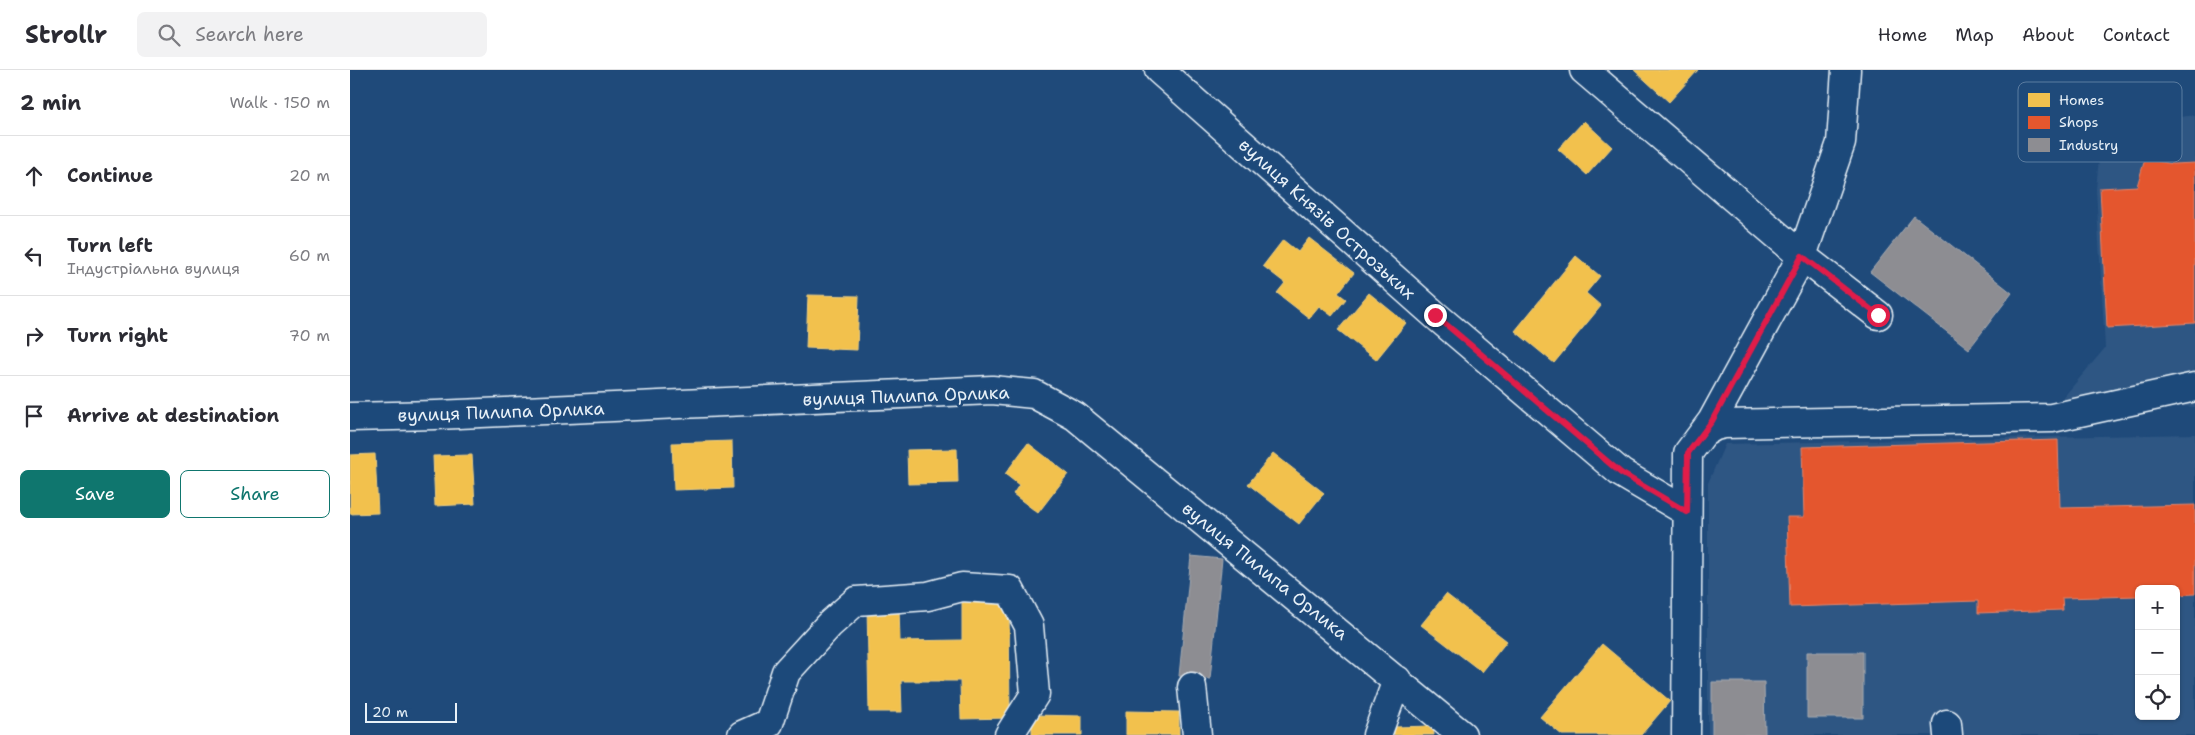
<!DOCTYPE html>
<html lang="en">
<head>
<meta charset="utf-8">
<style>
  :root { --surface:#fff; --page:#f2f2f3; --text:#2b2b33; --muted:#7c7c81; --line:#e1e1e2; --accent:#0f766e }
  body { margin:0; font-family:"Shantell Sans",sans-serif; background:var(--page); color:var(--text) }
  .controls { position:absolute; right:15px; bottom:15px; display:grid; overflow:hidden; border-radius:8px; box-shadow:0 1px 4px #0004 }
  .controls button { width:45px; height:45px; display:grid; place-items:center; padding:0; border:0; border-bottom:1px solid var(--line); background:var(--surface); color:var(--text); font:25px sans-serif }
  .scale { position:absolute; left:15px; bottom:12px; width:92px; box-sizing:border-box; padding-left:5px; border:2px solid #e8f1f8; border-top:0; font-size:14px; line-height:18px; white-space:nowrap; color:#e8f1f8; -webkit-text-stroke:4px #1f4a7a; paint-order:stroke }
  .stop { position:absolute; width:15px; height:15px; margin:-11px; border:4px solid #e11d48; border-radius:50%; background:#fff }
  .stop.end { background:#e11d48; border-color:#fff; box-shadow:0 1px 5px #0008 }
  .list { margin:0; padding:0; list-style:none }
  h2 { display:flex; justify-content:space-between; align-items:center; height:65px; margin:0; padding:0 20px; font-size:21px }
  h2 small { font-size:16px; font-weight:400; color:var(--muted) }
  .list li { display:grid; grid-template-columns:32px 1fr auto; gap:15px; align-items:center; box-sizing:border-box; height:80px; padding:0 20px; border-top:1px solid var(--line) }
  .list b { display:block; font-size:19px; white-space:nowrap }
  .list p { margin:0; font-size:16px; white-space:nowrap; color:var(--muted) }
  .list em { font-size:16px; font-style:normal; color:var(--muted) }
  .actions { display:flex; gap:10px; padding:15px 20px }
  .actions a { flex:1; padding:11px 0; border:1px solid var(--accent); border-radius:8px; text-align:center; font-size:18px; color:var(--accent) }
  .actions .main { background:var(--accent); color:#fff }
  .icon { flex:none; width:28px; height:28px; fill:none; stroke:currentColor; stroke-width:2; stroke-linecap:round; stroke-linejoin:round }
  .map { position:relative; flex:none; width:1845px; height:665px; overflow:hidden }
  header { display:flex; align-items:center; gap:30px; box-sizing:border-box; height:70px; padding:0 25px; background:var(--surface); border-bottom:1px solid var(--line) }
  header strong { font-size:24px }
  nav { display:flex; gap:28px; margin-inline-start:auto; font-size:18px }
  .search { width:350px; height:45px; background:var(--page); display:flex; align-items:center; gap:12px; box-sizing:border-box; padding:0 18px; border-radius:8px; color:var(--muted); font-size:19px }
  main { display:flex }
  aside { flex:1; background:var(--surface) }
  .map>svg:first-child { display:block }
  .built { fill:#2e5683; fill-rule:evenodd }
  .homes { fill:#f2c14e; stroke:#efcf81 }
  .shops { fill:#e4572e; stroke:#e5856b }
  .industry { fill:#8d8d92; stroke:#a8abb1 }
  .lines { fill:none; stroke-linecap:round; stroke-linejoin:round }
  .minor-casing { stroke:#e8f1f8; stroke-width:31 }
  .minor { stroke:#1f4a7a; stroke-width:28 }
  .route { stroke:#e11d48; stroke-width:6 }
  .labels { text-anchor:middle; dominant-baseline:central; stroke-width:5; stroke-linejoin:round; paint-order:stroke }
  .street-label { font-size:18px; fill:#e8f1f8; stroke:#1f4a7a }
  .key { fill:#1f4a7a; stroke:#5b7ca0; stroke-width:1 }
  .key-label { font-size:14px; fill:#e8f1f8 }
</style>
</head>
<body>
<header>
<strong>Strollr</strong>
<div class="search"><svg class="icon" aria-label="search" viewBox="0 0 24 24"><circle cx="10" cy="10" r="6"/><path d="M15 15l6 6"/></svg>Search here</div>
<nav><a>Home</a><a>Map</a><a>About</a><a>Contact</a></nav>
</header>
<main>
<aside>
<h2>2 min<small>Walk · 150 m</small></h2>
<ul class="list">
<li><svg class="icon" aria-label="ahead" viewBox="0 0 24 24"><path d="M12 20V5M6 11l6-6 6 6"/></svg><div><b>Continue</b></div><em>20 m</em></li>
<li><svg class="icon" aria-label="left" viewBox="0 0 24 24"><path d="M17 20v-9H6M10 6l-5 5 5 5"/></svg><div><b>Turn left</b><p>Індустріальна вулиця</p></div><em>60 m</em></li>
<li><svg class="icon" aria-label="right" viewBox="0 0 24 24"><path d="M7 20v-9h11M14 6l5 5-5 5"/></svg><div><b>Turn right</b></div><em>70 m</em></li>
<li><svg class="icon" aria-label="arrive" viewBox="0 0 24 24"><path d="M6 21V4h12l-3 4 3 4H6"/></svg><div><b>Arrive at destination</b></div></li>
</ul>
<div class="actions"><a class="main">Save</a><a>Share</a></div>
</aside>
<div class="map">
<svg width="1845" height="665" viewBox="0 0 1845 665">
  <rect width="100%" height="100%" fill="#1f4a7a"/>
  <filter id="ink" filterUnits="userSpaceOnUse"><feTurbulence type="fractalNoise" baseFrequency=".02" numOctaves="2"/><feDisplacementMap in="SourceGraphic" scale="10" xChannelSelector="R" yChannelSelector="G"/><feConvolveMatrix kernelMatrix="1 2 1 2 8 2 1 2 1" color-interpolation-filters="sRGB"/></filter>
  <g filter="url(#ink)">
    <path class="built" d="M1845 45V337L1712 329 1755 278 1746 119 1752 57Z
      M1845 364V665H1358V413L1375 374ZM1789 519H1826V646H1789Z"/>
    <path class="homes" d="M1284 0H1348L1319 32Z
      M1234 51 1262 77 1237 105 1208 79Z
      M959 168 1004 203 988 223 996 229 982 246 969 236 959 248 927 223 935 213 913 196 933 170 948 182Z
      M1226 186 1250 206 1236 223 1251 236 1204 293 1165 261Z
      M1019 223 1056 253 1026 290 988 260Z
      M458 225 509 226 507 280 456 278Z
      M382 371 383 418 324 420 322 373Z
      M678 373 718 404 688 443 663 424 669 415 655 404Z
      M607 379 608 413 558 414 557 380Z
      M923 383 974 423 949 454 898 414Z
      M25 384 28 443 0 444V385Z
      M122 385 125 434 85 436 83 386Z
      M1096 524 1157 571 1132 602 1071 555Z
      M659 531 660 648 611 649 610 611H551L552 642H519L517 537H549L550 571 612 570V532Z
      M1252 574 1320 631 1291 665H1212L1190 647Z
      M776 641 829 642V665H776Z
      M682 645 732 646V665H682Z
      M1083 656 1084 665H1044V657Z"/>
    <path class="shops" d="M1795 89 1823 94 1845 93V253L1757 258 1750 118 1787 116Z
      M1708 370 1710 438 1845 435V524L1826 525V519H1789V526L1712 528 1713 540 1628 543V531L1440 537 1437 447H1454L1452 377Z"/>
    <path class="industry" d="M1564 146 1662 223 1619 279 1520 202Z
      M841 486 872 489 860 609 829 606Z
      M1457 582H1513V648H1457Z
      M1362 612H1414L1415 665H1362Z"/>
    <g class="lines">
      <defs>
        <path id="minor" d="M809 0 1085 245 1271 403 1337 442
          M1234 0 1448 183 1528 245
          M0 347 86 345 642 320 684 324 725 346 1112 665
          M1353 363 1365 356 1374 354 1702 348 1845 317
          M842 617 847 665
          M1597 654 1598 665
          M392 665 419 653 436 602 479 555 506 531 578 526 612 517 660 520 679 556 685 624 659 665
          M1027 665 1047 610
          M1336 665 1338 383 1362 351 1452 186 1491 73 1496 0"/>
      </defs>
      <use href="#minor" class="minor-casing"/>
      <use href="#minor" class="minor"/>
    </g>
  </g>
  <g class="lines" filter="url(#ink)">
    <path class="route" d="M1085 245 1271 403 1337 442 1338 383 1362 351 1452 186 1528 245"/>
  </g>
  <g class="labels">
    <g class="street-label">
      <text transform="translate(977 149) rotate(42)">вулиця Князів Острозьких</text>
      <text transform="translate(556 326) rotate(-2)">вулиця Пилипа Орлика</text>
      <text transform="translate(151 342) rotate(-2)">вулиця Пилипа Орлика</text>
      <text transform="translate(915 501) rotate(39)">вулиця Пилипа Орлика</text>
    </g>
  </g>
  <rect x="1668" y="12" width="164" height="80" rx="8" class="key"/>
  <rect x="1678" y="23" width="22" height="14" fill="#f2c14e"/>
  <rect x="1678" y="46" width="22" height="13" fill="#e4572e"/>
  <rect x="1678" y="68" width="22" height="14" fill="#8d8d92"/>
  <g class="key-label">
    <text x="1709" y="35">Homes</text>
    <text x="1709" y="57">Shops</text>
    <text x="1709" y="80">Industry</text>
  </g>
</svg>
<div class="controls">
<button>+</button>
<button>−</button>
<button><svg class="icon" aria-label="locate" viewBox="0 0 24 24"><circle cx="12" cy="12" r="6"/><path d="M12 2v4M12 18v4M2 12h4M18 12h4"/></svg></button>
</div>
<div class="scale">20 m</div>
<div class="stop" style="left:1528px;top:245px"></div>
<div class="stop end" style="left:1085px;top:245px"></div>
</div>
</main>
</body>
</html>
